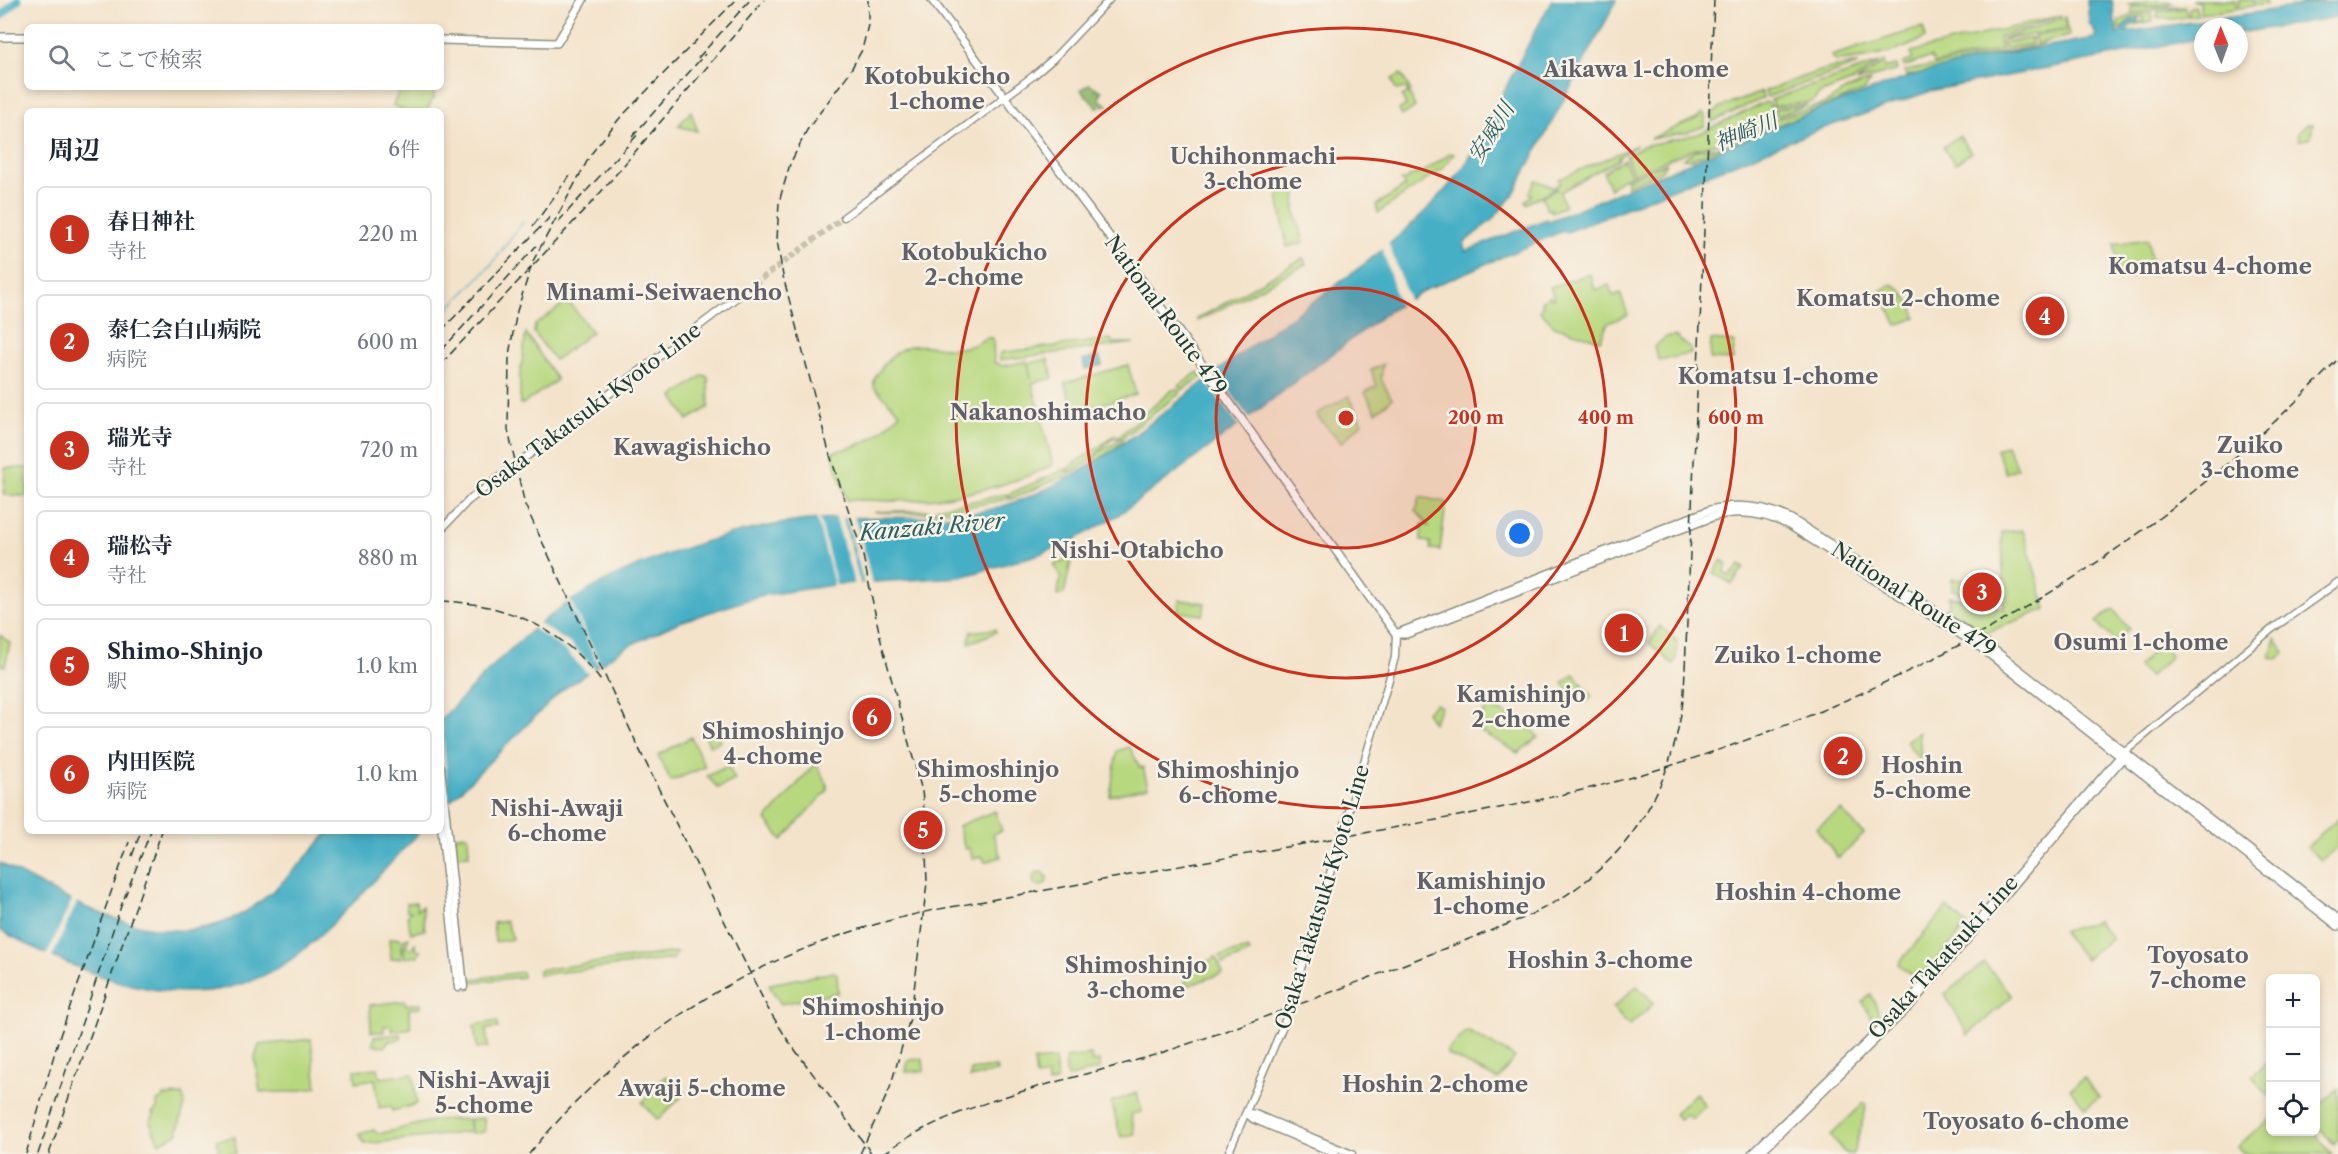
<!DOCTYPE html>
<html lang="ja">
<head>
<meta charset="utf-8">
<style>
  :root { --surface:#fff; --page:#f2f2f3; --text:#1f2937; --muted:#747a83; --line:#e0e1e3; --accent:#c8321e }
  body { margin:0; font-family:"Libre Caslon Text","Noto Serif JP",serif; background:var(--page); color:var(--text) }
  .controls { position:absolute; right:18px; bottom:18px; display:grid; overflow:hidden; border-radius:9px; box-shadow:0 3px 9px #0003 }
  .controls button { width:54px; height:54px; display:grid; place-items:center; padding:0; border:0; border-bottom:2px solid var(--line); background:var(--surface); color:var(--text); font:30px sans-serif }
  .compass { position:absolute; left:2194px; top:18px; width:54px; height:54px; border-radius:50%; background:var(--surface); box-shadow:0 3px 9px #0003; rotate:359deg }
  .you { position:absolute; left:1520px; top:534px; width:21px; height:21px; margin:-15px; border:4px solid #fff; border-radius:50%; background:#1a73e8; box-shadow:0 0 0 9px #1a73e833 }
  .badge { display:grid; place-items:center; width:39px; height:39px; border-radius:50%; background:var(--accent); color:#fff; font-size:20px; font-weight:700 }
  .pin { position:absolute; translate:-50% -50%; border:3px solid #fff; box-shadow:0 2px 6px #0006 }
  .list { margin:0; padding:0; list-style:none }
  h2 { display:flex; justify-content:space-between; align-items:center; height:78px; margin:0; padding:0 24px; font-size:26px }
  h2 small { font-size:20px; font-weight:400; color:var(--muted) }
  .list li { display:grid; grid-template-columns:39px 1fr auto; gap:18px; align-items:center; box-sizing:border-box; height:96px; margin:0 12px 12px; padding:0 12px; border:2px solid var(--line); border-radius:9px }
  .list b { display:block; font-size:22px; white-space:nowrap }
  .list p { margin:0; font-size:20px; white-space:nowrap; color:var(--muted) }
  .list em { font-size:20px; font-style:normal; color:var(--muted) }
  .icon { flex:none; width:33px; height:33px; fill:none; stroke:currentColor; stroke-width:2; stroke-linecap:round; stroke-linejoin:round }
  .map { position:relative; flex:none; width:2338px; height:1154px; overflow:hidden }
  .search { position:absolute; background:var(--surface); box-shadow:0 3px 9px #0003; left:24px; top:24px; width:420px; height:66px; display:flex; align-items:center; gap:15px; box-sizing:border-box; padding:0 21px; border-radius:9px; color:var(--muted); font-size:22px }
  .panel { position:absolute; background:var(--surface); box-shadow:0 3px 9px #0003; left:24px; top:108px; width:420px; height:726px; border-radius:9px }
  .map>svg:first-child { display:block }
  .green { fill:#b8d87f; stroke:#6c8a5a; stroke-width:1.5 }
  .forest { fill:#92b86e; stroke:#587a51; stroke-width:1.5 }
  .water { fill:#46afc5; stroke:#32767c; stroke-width:1.5 }
  .pier { fill:#f4e3cb }
  .lines { fill:none; stroke-linecap:round; stroke-linejoin:round }
  .stream { stroke:#46afc5; stroke-width:1.5 }
  .river { stroke:#46afc5; stroke-width:8 }
  .major-tunnel { stroke:#c9c2ad; stroke-width:6; stroke-dasharray:6 3; stroke-linecap:butt }
  .major-casing { stroke:#8a9080; stroke-width:9 }
  .highway-casing { stroke:#8a9080; stroke-width:10 }
  .major { stroke:#fff; stroke-width:6 }
  .highway { stroke:#fff; stroke-width:7 }
  .rail { stroke:#1f3d34; stroke-width:1.5; stroke-dasharray:9 4.5; stroke-linecap:butt }
  .ring { fill:none; stroke:#c8321e; stroke-width:3 }
  .labels { text-anchor:middle; dominant-baseline:central; stroke-width:5; stroke-linejoin:round; paint-order:stroke }
  .street-label { font-size:21px; fill:#1f3d34; stroke:#f7f3e8 }
  .neighbourhood-label { font-size:22px; font-weight:bold; fill:#626068; stroke:#f7f3e8 }
  .water-label { font-size:22px; font-style:italic; fill:#2b5f60; stroke:#f7f3e8 }
  .centre { fill:#c8321e; stroke:#f7f3e8; stroke-width:3 }
  .ring-label { font-size:18px; text-anchor:middle; font-weight:bold; fill:#c8321e; stroke:#f7f3e8; stroke-width:5; stroke-linejoin:round; paint-order:stroke }
</style>
</head>
<body>
<div class="map">
<svg width="2338" height="1154" viewBox="0 0 2338 1154">
  <rect width="100%" height="100%" fill="#f7f3e8"/>
  <filter id="ink" filterUnits="userSpaceOnUse"><feTurbulence type="fractalNoise" baseFrequency=".0167" numOctaves="2"/><feDisplacementMap in="SourceGraphic" scale="12" xChannelSelector="R" yChannelSelector="G"/><feConvolveMatrix kernelMatrix="1 2 1 2 8 2 1 2 1" color-interpolation-filters="sRGB"/></filter>
  <filter id="wash" filterUnits="userSpaceOnUse"><feTurbulence type="fractalNoise" baseFrequency=".008" numOctaves="4" result="noise"/><feDisplacementMap in="SourceGraphic" scale="24" xChannelSelector="R" yChannelSelector="G"/><feGaussianBlur stdDeviation="1.35" result="paint"/><feColorMatrix in="noise" values="0 0 0 0 0 0 0 0 0 0 0 0 0 0 0 0 0 1.4 0 .05"/><feComposite in="paint" operator="in"/></filter>
  <g filter="url(#wash)">
    <rect width="100%" height="100%" fill="#f4e3cb"/>
    <path class="green" d="M2150 0 2173 2 2167 5H2128Z
      M2192 0H2235L2236 6 2239 5 2238 0H2253L2254 3 2256 0H2266V4L2201 14 2199 2Z
      M2186 6 2132 13V7Z
      M2195 6 2198 15 2173 19 2157 18 2158 12 2185 8 2186 14H2189V8Z
      M2151 13 2152 21 2130 26 2143 21V17L2131 19 2122 28 2118 29 2119 21 2133 15Z
      M2062 15 1999 37 2001 50 1934 64 1931 57 1904 67 1903 63 1912 60 1911 52Z
      M2065 17 2067 28 2002 40V39Z
      M1923 27 1925 38C1898 53 1867 59 1836 61L1832 58 1831 56Z
      M2068 30 2069 36 2036 44 2034 36Z
      M2032 38V44L2004 49 2002 43Z
      M2045 44 1907 76 1905 71Z
      M1884 62 1885 68 1896 65 1897 70 1856 82Z
      M1879 63 1853 81 1819 94 1812 102 1773 107 1771 100 1784 95Z
      M1858 64 1767 97 1765 91C1797 80 1824 66 1858 64Z
      M1401 74 1411 91 1409 93 1415 107 1402 116 1399 110 1406 105 1402 96 1408 93 1406 88 1396 90 1392 79Z
      M1870 81 1865 90 1692 159 1683 158 1697 150 1722 146 1759 130 1776 119 1824 104 1846 90Z
      M401 87H434V98L426 111H404L393 105Z
      M1762 92 1763 98 1712 122V114L1721 107Z
      M1766 102 1769 103 1774 116C1748 136 1728 139 1698 148 1676 155 1654 166 1633 174L1626 156 1643 146 1698 134Z
      M1808 105 1778 116 1774 110 1777 109Z
      M691 111 697 130V131L678 126Z
      M1702 113 1705 116V126L1688 132 1650 139 1697 118Z
      M2307 124H2313L2310 139 2299 140 2298 133Z
      M1959 136 1971 152 1955 164 1943 147Z
      M1637 145 1618 157 1619 159 1560 192 1565 206 1552 212 1551 209 1547 210 1542 197 1557 189 1555 186 1561 183 1559 179Z
      M1451 153 1454 154 1443 168 1378 213 1376 205 1405 186 1401 181 1409 179V176L1422 173Z
      M1624 159 1631 175 1620 180 1610 189 1603 172Z
      M1666 163 1661 171 1627 186V179Z
      M1536 180 1555 188 1526 204 1525 201 1532 195 1529 193Z
      M1296 185 1295 211 1304 242 1287 247 1278 196 1279 187Z
      M2148 239 2153 274 2123 278 2119 275 2114 244Z
      M1303 258 1306 264 1198 321 1197 319Z
      M1590 274 1595 290 1609 285 1613 296 1620 293 1628 315 1608 323 1600 340 1554 326 1540 311 1543 305 1541 302 1550 296 1552 299 1554 297 1550 287Z
      M1892 284C1903 288 1914 307 1916 318L1897 325 1880 291Z
      M568 301 592 332 555 360 534 333 535 325Z
      M526 333 557 380 523 404H520V375Z
      M1675 336 1690 348 1691 353 1659 361 1654 347 1666 337Z
      M987 338H993L994 362 1003 366 1027 361 1031 379 1028 364 1048 359 1053 378 1032 383 1053 465C1002 489 949 500 892 501 876 501 863 499 847 500L832 452C865 446 878 437 900 413L874 387C873 378 878 373 883 366 911 328 936 356 970 346 975 345 981 340 987 338Z
      M1111 339 1113 343H1134L1000 360V353Z
      M1711 340 1734 342 1733 360 1710 359Z
      M1383 364 1381 379 1392 399 1376 412 1365 392 1377 386 1371 370Z
      M1128 365 1136 394 1084 409 1072 406 1065 383Z
      M1198 372 1202 377 1182 390 1179 386Z
      M703 375 708 377 709 407 688 420 673 397Z
      M1178 389 1180 393 1122 438 1116 439 1172 390Z
      M1349 396 1362 423 1341 443C1333 430 1323 426 1316 414Z
      M1117 434 1087 463 1070 473 1068 468Z
      M1122 440 1123 442 1092 464C1094 452 1111 445 1122 440Z
      M2007 445 2017 468 2006 473 1996 450Z
      M5 468H27V496L4 495Z
      M1066 469 1069 474 1011 499 1009 494Z
      M1007 494 1009 499 933 513 937 508Z
      M1420 497 1446 502 1440 550 1431 549 1430 542 1421 541 1422 524 1429 526 1416 511Z
      M926 510 931 513 874 512Z
      M2023 530 2046 609 1983 634 1945 611 1950 603 1949 596 2004 609 2002 532Z
      M1067 559 1071 561 1064 594 1057 596 1061 577 1054 565Z
      M1722 560 1727 565 1724 572 1730 576 1740 565 1744 568 1732 584 1714 573Z
      M1952 579H1964V593L1952 590Z
      M1179 600 1205 603 1203 615 1178 612Z
      M2113 609 2129 629 2116 642 2096 622Z
      M1660 626 1677 641 1676 660 1673 664 1649 643Z
      M995 629 996 632 969 643 970 632Z
      M0 635 10 643 5 666 0 665Z
      M2275 638 2285 653 2277 659 2270 657Z
      M2161 642 2171 656 2150 677 2138 667Z
      M1574 674 1592 697 1586 702 1579 695 1574 700 1563 683Z
      M1435 704 1441 707 1433 723 1426 712Z
      M1489 705 1532 729 1538 737 1518 753 1473 727Z
      M714 726 721 741 710 746 703 731Z
      M1919 732 1921 757 1918 758 1906 741Z
      M691 737 705 767 671 781 658 755Z
      M1130 747 1140 768 1143 767 1148 787 1110 796 1117 751Z
      M814 765H817L827 785V791L782 840 766 820Z
      M728 766 735 780 718 788 707 776Z
      M1841 810 1864 834 1838 858 1816 828Z
      M995 811 1002 831 993 834 1001 857 985 862 982 856 973 859 969 848 965 849 958 826Z
      M2338 818V847L2321 860 2307 847Z
      M468 835 469 855 456 856 455 836Z
      M1033 879a7 7 0 1 1 14 0a7 7 0 1 1-14 0Z
      M416 902 417 910 422 906 425 930 411 933 407 917 411 911H407L406 903Z
      M1947 907 1967 925 1918 981 1898 964Z
      M506 921 513 939 495 942 493 923Z
      M2097 921 2112 938 2085 959 2063 933V931Z
      M409 937 406 946 411 949 415 943 416 950H420L418 956 405 958 403 940Z
      M400 938 402 958 391 959 389 939Z
      M1248 949 1250 953 1223 964 1220 956Z
      M677 952 673 959 539 975V970Z
      M1216 957 1223 973 1184 987 1189 971Z
      M1984 963 2012 996 1968 1035 1945 994Z
      M522 972 523 977 474 982 472 979Z
      M834 972 837 974 838 993 781 1004 769 986 770 984Z
      M1637 986 1654 1003 1629 1026 1613 1008Z
      M1871 994 1881 1018 1875 1025 1863 1002Z
      M405 1001 406 1005 421 1003V1007L409 1009 411 1028 392 1031 391 1025 384 1026V1032H371L370 1005Z
      M497 1021 498 1028 486 1029 488 1047 477 1048 474 1025Z
      M1467 1031 1515 1057 1498 1080 1447 1054V1051Z
      M400 1034 401 1039 388 1041 385 1047 373 1045 374 1037Z
      M311 1039 317 1087 292 1092H260L255 1058 259 1045Z
      M1091 1055 1092 1062 1099 1061 1100 1069 1067 1078 1065 1058Z
      M923 1059 924 1071 906 1072 908 1060Z
      M1055 1059 1057 1081 1048 1084 1047 1076 1036 1077 1034 1061Z
      M2270 1060V1097L2252 1076Z
      M996 1067 997 1072 970 1078 971 1070Z
      M378 1068 380 1078 413 1074 417 1104 392 1111 391 1106 379 1108 375 1079 356 1082 355 1070Z
      M666 1076 685 1093 658 1120 642 1103Z
      M2084 1078 2099 1097 2085 1108 2070 1089Z
      M2338 1089V1139L2334 1144 2316 1124V1108Z
      M1137 1093 1142 1112 1131 1114 1135 1134 1121 1137 1111 1102Z
      M1696 1093 1705 1106 1692 1119 1686 1114 1680 1120 1674 1114Z
      M182 1095 185 1103 177 1134 159 1143 150 1122 155 1113H152L157 1109V1102L164 1096Z
      M1864 1103 1867 1105 1853 1154H1846L1830 1136Z
      M484 1118 485 1132 471 1133 470 1119Z
      M468 1119 470 1132 365 1144 359 1134 374 1130 379 1134 435 1120Z
      M2270 1119V1132H2313L2332 1154H2243L2237 1147Z
      M235 1137 236 1154H214L220 1148 216 1140Z"/>
    <path class="forest" d="M1089 84 1102 91 1099 99 1108 105 1097 108 1081 90Z"/>
    <path class="water" d="M1552 0H1617L1513 195 1493 219 1465 242 1464 246 1466 251 1547 219 1549 221 1819 109 1917 74 2002 54 2095 38V31L2089 23 2087 0H2112L2117 34C2125 29 2126 19 2138 17V22L2132 23 2126 32 2298 6C2303 0 2317 0 2325 0L2301 5 2338 1V17L2239 33V27H2203V38L1934 90 1815 131 1567 232 1563 231 1425 290 1389 311 1162 483 1118 515 1076 539 1040 554 961 577 839 584 759 596 677 623 624 648 561 691 441 810V719C475 685 508 648 547 618 615 564 734 526 820 519 880 514 941 524 1000 507 1093 479 1164 410 1240 354 1316 297 1401 248 1460 172 1478 148 1490 120 1503 93 1519 62 1535 31 1552 0Z
      M1099 356 1102 365 1085 369 1083 360Z
      M330 831H421C383 870 347 913 306 948 209 1030 96 982 0 930V863C72 902 168 962 248 910 279 890 305 858 330 831Z"/>
    <path class="pier" d="M1388 242 1410 303 1400 308 1382 247Z
      M1214 369 1250 420 1240 427 1203 377Z
      M853 513 864 548 872 585H864L845 514Z
      M842 514 861 586H855L835 515Z
      M816 516H819L837 587H835Z
      M569 598 601 665 599 666 567 599Z
      M537 622 572 645 595 669 588 674 566 651 531 627Z
      M441 716 449 806 441 813Z
      M73 898 78 900 51 959 46 957Z"/>
    <g class="lines">
      <path class="stream" d="M441 316 491 265 523 222"/>
      <path class="river" d="M0 17 18 0"/>
    </g>
  </g>
  <g filter="url(#ink)">
    <g class="lines">
      <path class="major-tunnel" d="M740 295 844 217"/>
      <defs>
        <path id="major" d="M844 217 1033 76 1053 59 1109 0
          M441 530 468 501 740 295
          M441 767 464 987
          M441 826 458 988
          M1246 1113 1255 1114 1352 1154
          M1246 1113 1253 1119 1336 1154
          M1228 1154 1285 1021 1388 683 1395 657 1396 634
          M1751 1154 1908 1002 2120 756 2272 629 2338 582
          M1759 1154 1911 1005 2125 756"/>
        <path id="highway" d="M932 0 1127 260 1396 634
          M0 37H27
          M441 40 557 43 583 0
          M1396 634 1710 510C1738 503 1765 506 1791 519L1985 643 2338 919
          M1398 634H1406L1444 620 1712 517C1738 509 1765 513 1789 525L1979 646 2338 926"/>
      </defs>
      <use href="#major" class="major-casing"/>
      <use href="#highway" class="highway-casing"/>
      <use href="#major" class="major"/>
      <use href="#highway" class="highway"/>
      <path class="rail" d="M698 58 750 0
        M632 137 705 54
        M558 222 639 133
        M533 226 570 175
        M441 331 551 216
        M441 351 536 246
        M441 364 595 199 764 0
        M441 601C506 603 562 628 601 681
        M639 749 767 1007 787 1039 872 1154
        M643 757 525 505 508 430 509 355 517 311 533 261 591 154 619 119 736 0
        M132 856 141 831
        M26 1154 58 1041 129 842
        M38 1154 121 906 151 831
        M49 1154 162 831
        M529 1154C638 1023 767 945 934 910 1074 885 1214 860 1353 835 1458 816 1562 799 1663 768 1917 690 2155 552 2338 359
        M860 1154 890 1088 911 1015 927 883 925 821 922 791 881 641 862 551 829 452 783 276 777 240 779 202 790 164 807 130 849 73 862 50 868 25V0
        M883 1154C962 1096 1075 1081 1167 1051 1287 1011 1404 964 1521 919 1619 877 1673 797 1684 692L1714 0"/>
    </g>
  </g>
  <circle cx="1346" cy="418" r="130" fill="#c8321e" fill-opacity=".12"/>
  <g class="ring">
    <circle cx="1346" cy="418" r="130"/>
    <circle cx="1346" cy="418" r="260"/>
    <circle cx="1346" cy="418" r="390"/>
  </g>
  <g class="labels">
    <g class="street-label">
      <text transform="translate(1166 315) rotate(54)">National Route 479</text>
      <text transform="translate(588 410) rotate(-37)">Osaka Takatsuki Kyoto Line</text>
      <text transform="translate(1914 599) rotate(33)">National Route 479</text>
      <text transform="translate(1322 897) rotate(-73)">Osaka Takatsuki Kyoto Line</text>
      <text transform="translate(1943 957) rotate(-48)">Osaka Takatsuki Line</text>
    </g>
    <g class="neighbourhood-label">
      <text x="1636" y="69">Aikawa 1-chome</text>
      <text x="937" y="76">Kotobukicho<tspan x="937" dy="25">1-chome</tspan></text>
      <text x="1253" y="156">Uchihonmachi<tspan x="1253" dy="25">3-chome</tspan></text>
      <text x="974" y="252">Kotobukicho<tspan x="974" dy="25">2-chome</tspan></text>
      <text x="2210" y="266">Komatsu 4-chome</text>
      <text x="664" y="292">Minami-Seiwaencho</text>
      <text x="1898" y="298">Komatsu 2-chome</text>
      <text x="1778" y="376">Komatsu 1-chome</text>
      <text x="1048" y="412">Nakanoshimacho</text>
      <text x="2250" y="445">Zuiko<tspan x="2250" dy="25">3-chome</tspan></text>
      <text x="692" y="447">Kawagishicho</text>
      <text x="1137" y="550">Nishi-Otabicho</text>
      <text x="2141" y="642">Osumi 1-chome</text>
      <text x="1798" y="655">Zuiko 1-chome</text>
      <text x="1521" y="694">Kamishinjo<tspan x="1521" dy="25">2-chome</tspan></text>
      <text x="773" y="731">Shimoshinjo<tspan x="773" dy="25">4-chome</tspan></text>
      <text x="1922" y="765">Hoshin<tspan x="1922" dy="25">5-chome</tspan></text>
      <text x="988" y="769">Shimoshinjo<tspan x="988" dy="25">5-chome</tspan></text>
      <text x="1228" y="770">Shimoshinjo<tspan x="1228" dy="25">6-chome</tspan></text>
      <text x="557" y="808">Nishi-Awaji<tspan x="557" dy="25">6-chome</tspan></text>
      <text x="1481" y="881">Kamishinjo<tspan x="1481" dy="25">1-chome</tspan></text>
      <text x="1808" y="892">Hoshin 4-chome</text>
      <text x="2198" y="955">Toyosato<tspan x="2198" dy="25">7-chome</tspan></text>
      <text x="1600" y="960">Hoshin 3-chome</text>
      <text x="1136" y="965">Shimoshinjo<tspan x="1136" dy="25">3-chome</tspan></text>
      <text x="873" y="1007">Shimoshinjo<tspan x="873" dy="25">1-chome</tspan></text>
      <text x="484" y="1080">Nishi-Awaji<tspan x="484" dy="25">5-chome</tspan></text>
      <text x="1435" y="1084">Hoshin 2-chome</text>
      <text x="702" y="1088">Awaji 5-chome</text>
      <text x="2026" y="1121">Toyosato 6-chome</text>
    </g>
    <g class="water-label">
      <text transform="translate(1491 132) rotate(-58)">安威川</text>
      <text transform="translate(1746 132) rotate(-22)">神崎川</text>
      <text transform="translate(932 527) rotate(-5)">Kanzaki River</text>
    </g>
  </g>
  <circle cx="1346" cy="418" r="9" class="centre"/>
  <g class="ring-label">
    <text x="1476" y="424">200 m</text>
    <text x="1606" y="424">400 m</text>
    <text x="1736" y="424">600 m</text>
  </g>
</svg>
<div class="controls">
<button>+</button>
<button>−</button>
<button><svg class="icon" aria-label="locate" viewBox="0 0 24 24"><circle cx="12" cy="12" r="6"/><path d="M12 2v4M12 18v4M2 12h4M18 12h4"/></svg></button>
</div>
<svg class="compass" viewBox="-18 -18 36 36"><path d="M0-13l5 13h-10z" fill="#e53935"/><path d="M0 13l5-13h-10z" fill="#747a83"/></svg>
<div class="you"></div>
<div class="pin badge" style="left:1624px;top:633px">1</div>
<div class="pin badge" style="left:1843px;top:756px">2</div>
<div class="pin badge" style="left:1982px;top:592px">3</div>
<div class="pin badge" style="left:2045px;top:316px">4</div>
<div class="pin badge" style="left:923px;top:830px">5</div>
<div class="pin badge" style="left:872px;top:717px">6</div>
<div class="search"><svg class="icon" aria-label="search" viewBox="0 0 24 24"><circle cx="10" cy="10" r="6"/><path d="M15 15l6 6"/></svg>ここで検索</div>
<section class="panel">
<h2>周辺<small>6件</small></h2>
<ul class="list">
<li><span class="badge">1</span><div><b>春日神社</b><p>寺社</p></div><em>220 m</em></li>
<li><span class="badge">2</span><div><b>泰仁会白山病院</b><p>病院</p></div><em>600 m</em></li>
<li><span class="badge">3</span><div><b>瑞光寺</b><p>寺社</p></div><em>720 m</em></li>
<li><span class="badge">4</span><div><b>瑞松寺</b><p>寺社</p></div><em>880 m</em></li>
<li><span class="badge">5</span><div><b>Shimo-Shinjo</b><p>駅</p></div><em>1.0 km</em></li>
<li><span class="badge">6</span><div><b>内田医院</b><p>病院</p></div><em>1.0 km</em></li>
</ul>
</section>
</div>
</body>
</html>
